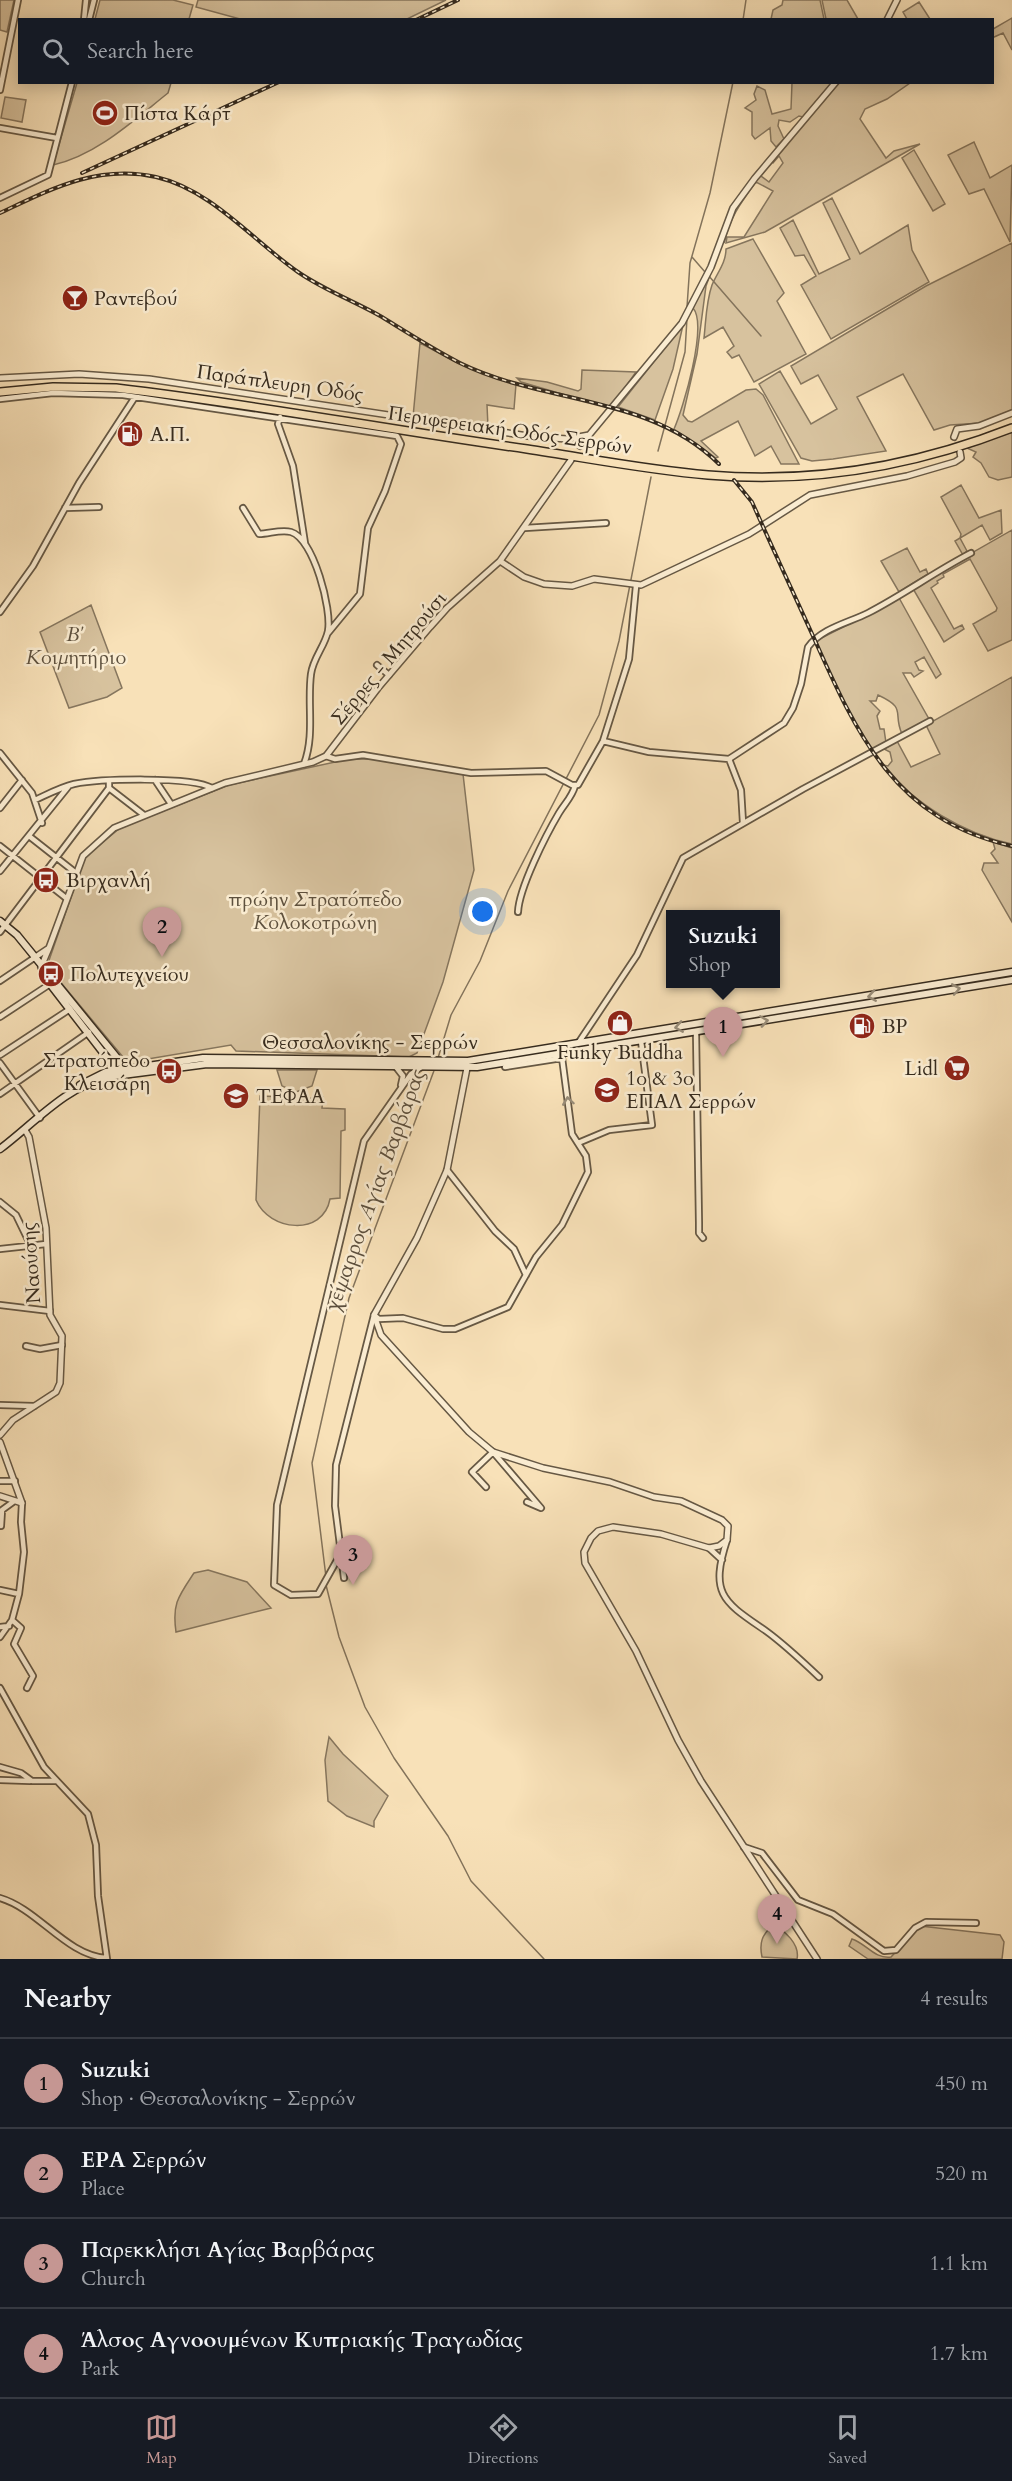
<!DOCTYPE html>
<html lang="en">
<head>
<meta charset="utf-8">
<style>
  :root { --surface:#171b24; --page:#242831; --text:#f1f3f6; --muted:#9ea1a6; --line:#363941; --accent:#c59692 }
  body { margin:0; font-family:Cardo,serif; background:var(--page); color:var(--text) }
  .you { position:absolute; left:483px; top:912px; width:21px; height:21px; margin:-15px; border:4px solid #fff; border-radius:50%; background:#1a73e8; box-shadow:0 0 0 9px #1a73e833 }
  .badge { display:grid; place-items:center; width:39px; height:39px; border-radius:50%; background:var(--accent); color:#111; font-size:20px; font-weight:700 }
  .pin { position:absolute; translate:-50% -50px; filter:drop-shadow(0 2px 3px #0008) }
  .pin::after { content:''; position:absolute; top:32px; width:21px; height:18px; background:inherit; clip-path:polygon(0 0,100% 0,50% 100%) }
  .popup { position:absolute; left:666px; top:910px; width:114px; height:78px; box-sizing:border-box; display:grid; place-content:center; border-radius:0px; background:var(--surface); filter:drop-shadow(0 2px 4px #0005); font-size:20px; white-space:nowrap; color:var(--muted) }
  .popup b { font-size:22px; color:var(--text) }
  .popup::after { content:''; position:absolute; left:50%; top:100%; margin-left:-12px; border:12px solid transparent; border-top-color:var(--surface) }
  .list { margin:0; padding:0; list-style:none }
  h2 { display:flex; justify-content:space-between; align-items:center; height:78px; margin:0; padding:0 24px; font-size:26px }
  h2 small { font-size:20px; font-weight:400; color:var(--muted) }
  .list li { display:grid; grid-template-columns:39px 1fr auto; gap:18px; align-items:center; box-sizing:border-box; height:90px; padding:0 24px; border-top:2px solid var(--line) }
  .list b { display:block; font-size:22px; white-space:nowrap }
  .list p { margin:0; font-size:20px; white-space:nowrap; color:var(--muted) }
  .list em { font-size:20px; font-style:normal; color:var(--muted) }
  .icon { flex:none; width:33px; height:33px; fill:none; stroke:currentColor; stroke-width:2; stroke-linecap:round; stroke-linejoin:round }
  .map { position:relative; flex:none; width:1012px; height:1959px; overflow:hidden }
  .search { position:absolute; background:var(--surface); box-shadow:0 3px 15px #0003; left:18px; right:18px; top:18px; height:66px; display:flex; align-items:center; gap:15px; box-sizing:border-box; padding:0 21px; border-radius:0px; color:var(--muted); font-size:22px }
  .sheet { height:438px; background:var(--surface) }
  nav { display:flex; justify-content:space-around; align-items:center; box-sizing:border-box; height:84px; border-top:2px solid var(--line); background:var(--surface); font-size:16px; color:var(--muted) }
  nav a { display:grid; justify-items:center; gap:3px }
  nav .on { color:var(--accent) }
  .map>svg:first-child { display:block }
  .green { fill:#d7c29e; stroke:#86765e; stroke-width:1.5 }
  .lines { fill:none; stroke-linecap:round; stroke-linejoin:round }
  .stream { stroke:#83735b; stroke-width:1.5 }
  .minor-casing { stroke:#665844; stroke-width:8 }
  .tertiary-casing { stroke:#665844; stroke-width:8 }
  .secondary-casing { stroke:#362b1e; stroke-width:9 }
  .primary-casing { stroke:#362b1e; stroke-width:10 }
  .minor { stroke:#faecd1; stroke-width:4.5 }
  .tertiary { stroke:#faecd1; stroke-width:5 }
  .secondary { stroke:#faecd1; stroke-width:6 }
  .primary { stroke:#f8e1b8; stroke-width:7 }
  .rail-casing { stroke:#362b1e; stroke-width:4 }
  .rail { stroke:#faecd1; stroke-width:1.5; stroke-dasharray:4.5; stroke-linecap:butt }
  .oneway { stroke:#988c78 }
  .labels { text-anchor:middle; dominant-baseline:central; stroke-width:5; stroke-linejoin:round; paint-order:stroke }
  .poi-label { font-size:20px; fill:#362b1e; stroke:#faecd1; text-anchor:start }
  .street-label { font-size:20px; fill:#362b1e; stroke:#faecd1 }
  .park-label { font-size:20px; font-style:italic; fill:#5e513e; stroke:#faecd1 }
  .water-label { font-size:21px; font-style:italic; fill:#5c4f3d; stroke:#faecd1 }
</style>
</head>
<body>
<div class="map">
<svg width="1012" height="1959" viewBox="0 0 1012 1959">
  <rect width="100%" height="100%" fill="#f8e1b8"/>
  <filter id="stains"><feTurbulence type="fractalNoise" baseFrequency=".00333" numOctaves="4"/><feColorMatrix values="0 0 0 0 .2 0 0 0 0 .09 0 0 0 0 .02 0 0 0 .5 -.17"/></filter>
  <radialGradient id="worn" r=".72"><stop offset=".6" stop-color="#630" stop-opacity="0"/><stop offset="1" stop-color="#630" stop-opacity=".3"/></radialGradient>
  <path class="green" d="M0 0H14L7 32 0 30Z
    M100 0H173L193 5 189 19H95Z
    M198 0H446L405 20 240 19 196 7Z
    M783 0H820L824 19H771L773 10 782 5Z
    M822 0H847L858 19H826Z
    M919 2 930 19H907L903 12Z
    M1012 18V50L1003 33 992 38 993 29Z
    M77 83V82L171 83 168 93C134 120 97 155 53 165Z
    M792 83H833L803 117 799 116 790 122 779 120 778 126 784 139 776 147 771 141 770 128 755 139 752 135V112L745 108 756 100 754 94 757 86 765 90 772 114 791 109Z
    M838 83H910L887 99 865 109 860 119 886 158 894 151 920 144 765 232 726 243 727 237H744L773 191 756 182C740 204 730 217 724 243 720 215 751 186 767 167L761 176 769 182 783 163 779 156 773 163 771 161Z
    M5 97 26 100 22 122 1 118Z
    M974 142 990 178 1012 165 1010 242 984 189 969 194 948 155Z
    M914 150 945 204 933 211 902 158Z
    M832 198 860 254 908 225 912 250 929 282 831 339 801 285 816 276 804 255 795 256 780 228 793 220 819 274 850 259 823 203Z
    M753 239 784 293 777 301 806 354 754 382 739 355 732 358 727 352 734 346 723 327 704 338C706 320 706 302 712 285 717 273 726 263 726 249Z
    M1012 243V410L981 423 950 425 934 430 903 374 857 397 886 451 833 459 812 461 801 458 759 384 780 371 811 424 837 409 818 375 801 384 791 366 926 286Z
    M716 259 706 286 697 354 683 415 688 421 692 422 746 390 756 389 763 395 799 464H781L771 446 755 456 738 421 701 441 718 457 716 458 674 429C683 409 708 325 693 308Z
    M683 325 673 369 655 420 618 407Z
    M420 343 458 363 516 384 514 409 487 405 488 427 413 417Z
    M582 370 636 372 612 406 606 407 521 382 517 378 547 382 578 391 581 389Z
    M1012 432V477L998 480 989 477 981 463 973 457 976 452 967 448Z
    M961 485 979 518 1001 510 1002 533 990 540 982 525 960 538 967 551 963 555 955 541 960 538 961 534 941 497Z
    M1012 530V640L988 651 973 624 996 611 997 608 970 559 943 574 944 577 937 581 938 583 931 588 954 629 962 625 964 629 944 642 912 587Z
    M907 548 920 572 926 569 928 574 899 592 881 561Z
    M898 596 941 674 936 678 924 657 915 662 919 670 923 671 914 677 911 673H903L929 719 902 734C892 712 908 709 878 695L876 701H870L880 711 877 716 880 729H884L886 743 873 752 844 704 816 641C844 626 872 614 898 596Z
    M91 605 122 688 107 697 69 708 40 632Z
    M1012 677V844C964 834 914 804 883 765L888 766 892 761 890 752 884 749 897 741 911 767 940 754 926 725Z
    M349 759H375L463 774 474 870 443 982 417 1053 409 1057 236 1051 231 1045 136 1061 123 1057 47 966 85 857 120 828 229 785Z
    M993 842 1012 848V922L982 870 984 863H998L991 853 995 849Z
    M277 1070H317L312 1086 296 1092 282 1086Z
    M260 1096 286 1097 290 1101C302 1101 311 1097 323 1097L322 1108 345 1109V1130L341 1131 340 1198 330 1199C323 1237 269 1231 256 1200Z
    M208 1570 247 1582 271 1608 176 1632C172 1604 178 1597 194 1573Z
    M329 1737 343 1754 388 1796 374 1821V1827L347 1816 328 1801 325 1760Z
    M772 1926C785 1929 800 1945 797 1959L762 1957C759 1943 762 1935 772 1926Z
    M920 1926 1000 1935 1004 1942 1002 1959H868L849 1946 852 1939C867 1944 874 1959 891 1957Z"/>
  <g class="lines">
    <path class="stream" d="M743 20 746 0
      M692 257 705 272
      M708 275 761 336
      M687 307 690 263 710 193 733 82
      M658 451 685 352 687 318
      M438 1058 451 1015 480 961 508 891 599 715 619 641 651 477
      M326 1577 312 1463 349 1298 435 1068
      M326 1585 339 1637 365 1707 394 1758 448 1836 471 1881 544 1959"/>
    <defs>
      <path id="minor" d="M84 20 86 0
        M89 20 94 0
        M0 90 18 0
        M0 128 57 138
        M0 198 48 175 72 82
        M0 399 53 393 123 395 397 436 401 444 385 491 368 528 360 594 328 633
        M280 417 278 424 293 466 305 543
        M65 508 99 507
        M243 508 259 534C269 534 281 529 291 532 314 539 332 610 328 631 325 646 313 658 311 674 307 704 315 735 304 764
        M525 528 606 523
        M0 612 33 566 79 483 135 397
        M377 665 389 675
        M603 741 649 752 729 759 784 723 793 708 801 684 808 647C822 628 848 623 868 613 903 595 936 571 971 553
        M0 753 32 793 42 823
        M326 756 335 759 363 755 471 773 546 771 572 785H578L603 741 629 659 636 586
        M729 759 741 790 743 823
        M155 780 171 804
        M109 788 144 815
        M35 800C48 794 61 787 74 784 99 779 192 776 212 788
        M0 808 22 780
        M29 836 76 873
        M0 846 66 898
        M0 871 68 787
        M518 912C519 888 546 835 559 813 565 803 572 797 575 786
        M0 932 109 788V782
        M0 981 34 958
        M0 1017 50 984
        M696 1032 699 1223V1233L703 1238
        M579 1042 637 955 683 858 803 789 930 721
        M0 1055 70 1009
        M0 1063 40 1118
        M396 1067 403 1076 401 1085
        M505 1067 562 1058
        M420 1068 411 1074 364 1141 277 1505 274 1585 291 1595 318 1594 341 1553 335 1506 336 1465 374 1315 379 1319 403 1318 443 1329H455L508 1307 536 1257 562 1225 588 1172 586 1156 572 1134 561 1050
        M0 1094 89 1032
        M578 1143 609 1130 652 1125 641 1041
        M447 1170 495 1231 514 1249 526 1275
        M0 1202 16 1215 31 1246
        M0 1249 46 1244
        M0 1305 50 1311
        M26 1346 40 1349 62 1345
        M0 1405 34 1406
        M0 1481H15
        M486 1487 472 1472 493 1452 541 1508 527 1502
        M1 1526 2 1510 13 1502
        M727 1540C709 1595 724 1602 766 1631 784 1644 802 1661 819 1677
        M709 1548 722 1560
        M341 1553 344 1578
        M0 1590 19 1594
        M12 1620 21 1628 14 1644 33 1676 27 1688
        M0 1627 9 1626
        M0 1637 12 1620 19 1594 24 1552 21 1522 22 1503
        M0 1688 44 1767 88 1814 96 1845 98 1896 107 1959
        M0 1767 21 1773 32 1781H56
        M0 1780 30 1781
        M744 1847 762 1853 798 1900 833 1914 884 1951 896 1950 915 1928 926 1922 976 1923
        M0 1898C38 1909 66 1955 106 1958"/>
      <path id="tertiary" d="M887 20 897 0
        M0 378 79 374 149 379 535 437 568 439 589 435
        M954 437 957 429 979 426 1012 413
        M580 446 682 323 711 267 733 208 755 178 836 82
        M500 561 524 577 544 584 572 586 594 579 641 585 749 534 810 495 907 476 955 462 961 458 960 452
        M34 958 49 948 83 856 114 828 225 783 313 762 326 756 378 688 430 627 447 608 500 561 571 460
        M41 967 49 948
        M467 1068 447 1170 417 1238 374 1315 381 1335 469 1432 493 1452 543 1468 610 1482 654 1497 681 1501 722 1520 728 1526 727 1540 719 1546 709 1548 661 1534 613 1527 598 1531 591 1538 584 1552 585 1563 636 1651 678 1740 701 1781 817 1959
        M0 1435 13 1420 56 1392 60 1383 62 1336 50 1315 46 1228 29 1137 25 1130
        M0 1442 22 1503 0 1496"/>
      <path id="secondary" d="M0 921 17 935 118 1059 123 1070
        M44 972 50 984 118 1072
        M80 1085 106 1072 203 1058 468 1061 1012 972
        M0 1149C32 1125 67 1086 107 1077L207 1064 477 1067 1012 980"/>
      <path id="primary" d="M0 392 53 387 116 388C254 404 390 430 527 449 587 458 648 470 708 475 812 484 915 466 1012 428"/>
    </defs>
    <use href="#minor" class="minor-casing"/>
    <use href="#tertiary" class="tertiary-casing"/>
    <use href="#secondary" class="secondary-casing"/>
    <use href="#primary" class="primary-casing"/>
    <use href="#minor" class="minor"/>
    <use href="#tertiary" class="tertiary"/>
    <use href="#secondary" class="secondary"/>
    <use href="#primary" class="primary"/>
    <defs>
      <path id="rail" d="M416 20 458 0
        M82 173 279 82
        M0 213C51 189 98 164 156 177 212 190 252 240 298 272 324 290 354 301 382 317 408 333 433 349 460 363 543 404 650 395 719 464
        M734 480 752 502C772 547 793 592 813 636 857 735 895 820 1012 846"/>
    </defs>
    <use href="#rail" class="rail-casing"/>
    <use href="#rail" class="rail"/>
  </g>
  <defs><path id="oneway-chevron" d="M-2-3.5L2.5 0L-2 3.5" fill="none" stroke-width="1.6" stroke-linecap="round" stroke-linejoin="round" transform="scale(1.5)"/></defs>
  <g class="oneway">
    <use href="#oneway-chevron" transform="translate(956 989) rotate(-10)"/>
    <use href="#oneway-chevron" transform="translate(872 996) rotate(171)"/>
    <use href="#oneway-chevron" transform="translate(764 1021) rotate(-9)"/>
    <use href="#oneway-chevron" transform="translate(679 1027) rotate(171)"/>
    <use href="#oneway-chevron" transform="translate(568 1101) rotate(-98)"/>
  </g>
  <defs>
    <symbol id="stadium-disc" viewBox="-11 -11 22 22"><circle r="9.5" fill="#8f2418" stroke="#faecd1"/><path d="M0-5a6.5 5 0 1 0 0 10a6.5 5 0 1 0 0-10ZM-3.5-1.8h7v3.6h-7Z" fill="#fff"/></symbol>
    <symbol id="bar-disc" viewBox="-11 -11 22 22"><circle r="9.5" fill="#8f2418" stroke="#faecd1"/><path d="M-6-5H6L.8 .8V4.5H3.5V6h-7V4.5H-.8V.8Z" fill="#fff"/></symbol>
    <symbol id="fuel-disc" viewBox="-11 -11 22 22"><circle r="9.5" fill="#8f2418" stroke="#faecd1"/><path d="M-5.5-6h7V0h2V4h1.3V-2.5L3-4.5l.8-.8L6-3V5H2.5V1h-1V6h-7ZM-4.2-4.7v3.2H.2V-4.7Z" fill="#fff"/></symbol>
    <symbol id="bus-disc" viewBox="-11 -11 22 22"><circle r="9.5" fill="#8f2418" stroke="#faecd1"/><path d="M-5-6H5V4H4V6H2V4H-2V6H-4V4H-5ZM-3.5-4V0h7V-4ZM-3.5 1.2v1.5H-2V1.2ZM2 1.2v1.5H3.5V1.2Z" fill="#fff"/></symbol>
    <symbol id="shop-disc" viewBox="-11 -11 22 22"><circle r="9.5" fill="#8f2418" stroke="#faecd1"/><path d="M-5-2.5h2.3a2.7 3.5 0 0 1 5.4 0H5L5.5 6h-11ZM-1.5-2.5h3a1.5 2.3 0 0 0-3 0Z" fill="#fff"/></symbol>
    <symbol id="supermarket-disc" viewBox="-11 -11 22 22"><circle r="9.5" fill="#8f2418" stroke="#faecd1"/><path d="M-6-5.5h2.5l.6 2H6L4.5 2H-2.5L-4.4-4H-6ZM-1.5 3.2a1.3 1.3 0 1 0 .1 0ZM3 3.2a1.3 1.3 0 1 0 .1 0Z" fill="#fff"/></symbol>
    <symbol id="school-disc" viewBox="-11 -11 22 22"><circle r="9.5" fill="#8f2418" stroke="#faecd1"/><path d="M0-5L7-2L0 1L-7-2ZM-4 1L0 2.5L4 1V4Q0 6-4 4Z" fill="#fff"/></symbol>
    <symbol id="university-disc" viewBox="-11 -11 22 22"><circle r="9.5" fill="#8f2418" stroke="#faecd1"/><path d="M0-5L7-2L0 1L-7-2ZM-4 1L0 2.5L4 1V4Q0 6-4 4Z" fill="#fff"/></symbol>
  </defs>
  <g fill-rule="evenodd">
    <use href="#stadium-disc" x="90" y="98" width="30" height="30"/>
    <use href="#bar-disc" x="60" y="283" width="30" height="30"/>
    <use href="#fuel-disc" x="115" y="419" width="30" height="30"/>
    <use href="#bus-disc" x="31" y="865" width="30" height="30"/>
    <use href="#bus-disc" x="36" y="959" width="30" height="30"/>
    <use href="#shop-disc" x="605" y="1008" width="30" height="30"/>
    <use href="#fuel-disc" x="847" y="1011" width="30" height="30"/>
    <use href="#supermarket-disc" x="942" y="1053" width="30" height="30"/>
    <use href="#bus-disc" x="154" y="1056" width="30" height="30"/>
    <use href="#school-disc" x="592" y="1075" width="30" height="30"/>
    <use href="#university-disc" x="221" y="1081" width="30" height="30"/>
  </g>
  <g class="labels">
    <g class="poi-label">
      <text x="124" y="113">Πίστα Κάρτ</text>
      <text x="94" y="298">Ραντεβού</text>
      <text x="150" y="434">Α.Π.</text>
      <text x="66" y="880">Βιρχανλή</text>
      <text x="70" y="974">Πολυτεχνείου</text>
      <text x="882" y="1026">BP</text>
      <text x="620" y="1052" text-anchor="middle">Funky Buddha</text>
      <text x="150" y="1060" text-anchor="end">Στρατόπεδο<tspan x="150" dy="23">Κλεισάρη</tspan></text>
      <text x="938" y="1068" text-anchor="end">Lidl</text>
      <text x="626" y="1078">1ο &amp; 3ο<tspan x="626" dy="23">ΕΠΑΛ Σερρών</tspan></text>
      <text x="256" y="1096">ΤΕΦΑΑ</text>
    </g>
    <g class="street-label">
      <text transform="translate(280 383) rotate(8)">Παράπλευρη Οδός</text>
      <text transform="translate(510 430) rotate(8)">Περιφερειακή Οδός Σερρών</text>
      <text transform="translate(389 658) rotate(-50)">Σέρρες - Μητρούσι</text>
      <text x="370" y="1042">Θεσσαλονίκης - Σερρών</text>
      <text transform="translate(31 1263) rotate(-94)">Ναούσης</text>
    </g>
    <g class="park-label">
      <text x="76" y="634">Β΄<tspan x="76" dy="23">Κοιμητήριο</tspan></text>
      <text x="315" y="899">πρώην Στρατόπεδο<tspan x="315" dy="23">Κολοκοτρώνη</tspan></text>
    </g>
    <g class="water-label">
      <text transform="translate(375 1190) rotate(-70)">χείμαρρος Αγίας Βαρβάρας</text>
    </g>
  </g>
  <rect width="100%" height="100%" filter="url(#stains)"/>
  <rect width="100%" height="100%" fill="url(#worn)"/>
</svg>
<div class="you"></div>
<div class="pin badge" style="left:723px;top:1057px">1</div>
<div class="popup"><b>Suzuki</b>Shop</div>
<div class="pin badge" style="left:162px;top:957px">2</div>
<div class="pin badge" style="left:353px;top:1585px">3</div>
<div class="pin badge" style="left:777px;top:1944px">4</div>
<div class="search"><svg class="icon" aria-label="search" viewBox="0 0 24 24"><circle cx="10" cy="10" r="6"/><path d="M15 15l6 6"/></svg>Search here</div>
</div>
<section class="sheet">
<h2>Nearby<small>4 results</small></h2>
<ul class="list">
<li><span class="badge">1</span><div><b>Suzuki</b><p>Shop · Θεσσαλονίκης - Σερρών</p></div><em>450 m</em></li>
<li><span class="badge">2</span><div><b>ΕΡΑ Σερρών</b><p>Place</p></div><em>520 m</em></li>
<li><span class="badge">3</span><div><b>Παρεκκλήσι Αγίας Βαρβάρας</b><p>Church</p></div><em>1.1 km</em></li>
<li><span class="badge">4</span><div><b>Άλσος Αγνοουμένων Κυπριακής Τραγωδίας</b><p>Park</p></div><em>1.7 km</em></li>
</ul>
</section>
<nav>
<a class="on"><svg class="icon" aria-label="map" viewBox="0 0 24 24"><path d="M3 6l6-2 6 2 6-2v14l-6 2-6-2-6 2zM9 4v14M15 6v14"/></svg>Map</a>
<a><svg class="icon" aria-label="directions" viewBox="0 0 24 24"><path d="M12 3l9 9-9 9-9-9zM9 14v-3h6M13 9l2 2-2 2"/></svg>Directions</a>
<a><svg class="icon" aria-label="saved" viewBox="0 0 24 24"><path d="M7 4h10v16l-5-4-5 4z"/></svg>Saved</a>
</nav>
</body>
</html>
